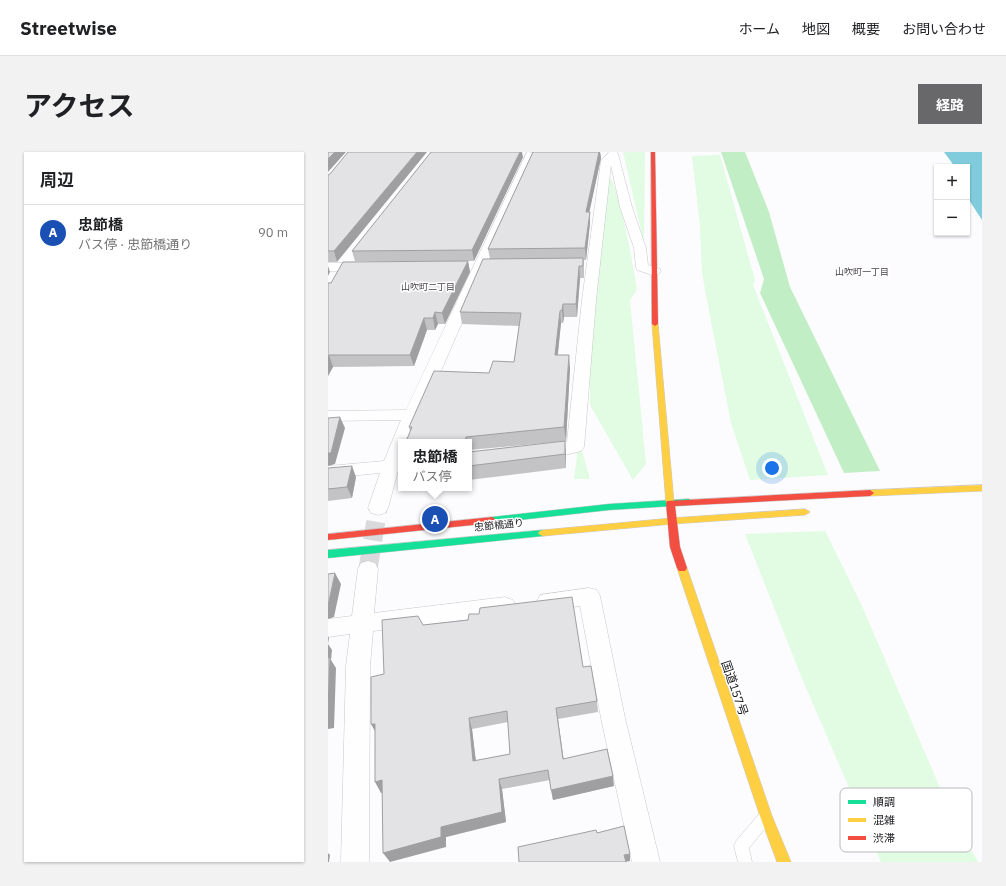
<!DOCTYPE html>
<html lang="ja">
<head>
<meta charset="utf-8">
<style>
  :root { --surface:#fff; --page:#f2f2f2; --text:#202124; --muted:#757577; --line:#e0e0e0; --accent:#68676a }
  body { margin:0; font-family:"IBM Plex Sans","Noto Sans JP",sans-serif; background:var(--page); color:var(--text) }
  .controls { position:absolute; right:12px; top:12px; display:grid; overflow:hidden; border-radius:0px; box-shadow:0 1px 3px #0004 }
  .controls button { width:36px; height:36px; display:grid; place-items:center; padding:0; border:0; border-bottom:1px solid var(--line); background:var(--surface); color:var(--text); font:20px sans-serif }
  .you { position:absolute; left:444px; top:316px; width:14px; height:14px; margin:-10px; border:3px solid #fff; border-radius:50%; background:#1a73e8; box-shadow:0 0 0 6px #1a73e833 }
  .badge { display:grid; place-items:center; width:26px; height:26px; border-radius:50%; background:var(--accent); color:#fff; font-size:13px; font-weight:700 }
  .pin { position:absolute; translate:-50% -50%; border:2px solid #fff; box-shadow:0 1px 4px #0006 }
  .popup { position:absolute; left:70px; top:287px; width:74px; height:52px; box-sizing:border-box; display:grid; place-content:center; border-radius:0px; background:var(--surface); filter:drop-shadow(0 1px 3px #0005); font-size:13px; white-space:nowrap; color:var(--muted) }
  .popup b { font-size:15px; color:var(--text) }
  .popup::after { content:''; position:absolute; left:50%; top:100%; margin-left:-8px; border:8px solid transparent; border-top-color:var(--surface) }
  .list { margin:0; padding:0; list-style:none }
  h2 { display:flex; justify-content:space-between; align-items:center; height:52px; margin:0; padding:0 16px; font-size:17px }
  h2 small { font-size:13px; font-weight:400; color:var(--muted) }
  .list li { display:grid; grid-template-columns:26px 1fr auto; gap:12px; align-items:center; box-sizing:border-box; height:56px; padding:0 16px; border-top:1px solid var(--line) }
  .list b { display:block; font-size:15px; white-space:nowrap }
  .list p { margin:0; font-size:13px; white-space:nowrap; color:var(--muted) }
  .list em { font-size:13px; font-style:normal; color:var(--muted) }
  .map { position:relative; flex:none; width:654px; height:710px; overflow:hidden; border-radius:0px }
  header { display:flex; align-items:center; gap:24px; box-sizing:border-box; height:56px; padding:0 20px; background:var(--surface); border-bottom:1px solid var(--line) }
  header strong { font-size:19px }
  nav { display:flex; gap:22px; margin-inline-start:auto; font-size:14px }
  .intro { display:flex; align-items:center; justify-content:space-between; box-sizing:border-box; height:96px; padding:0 24px }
  h1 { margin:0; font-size:28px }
  .button { padding:10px 18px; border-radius:0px; background:var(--accent); color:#fff; font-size:14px; font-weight:700 }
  main { display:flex; gap:24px; padding:0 24px }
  aside { flex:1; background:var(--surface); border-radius:0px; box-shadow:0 1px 3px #0004 }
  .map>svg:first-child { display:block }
  .green { fill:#e1fce3 }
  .forest { fill:#c2eec6 }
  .water { fill:#80ccdd }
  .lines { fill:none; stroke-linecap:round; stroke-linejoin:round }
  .street-tunnel { stroke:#dad9db; stroke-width:19; stroke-dasharray:19 10; stroke-linecap:butt }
  .lane-casing { stroke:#c9c7ca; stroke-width:1 }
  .street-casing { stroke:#c9c7ca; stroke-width:1 }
  .fast-casing { stroke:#c9c7ca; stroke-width:1 }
  .slow-casing { stroke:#c9c7ca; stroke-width:1 }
  .jam-casing { stroke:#c9c7ca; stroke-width:1 }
  .lane { fill:#fffeff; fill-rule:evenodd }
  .street { fill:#fffeff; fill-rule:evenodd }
  .fast { fill:#16e098; fill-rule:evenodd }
  .slow { fill:#ffcf43; fill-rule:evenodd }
  .jam { fill:#f24e42; fill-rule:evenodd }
  .wall { fill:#c3c2c4; fill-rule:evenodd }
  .shaded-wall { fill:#9f9ea0 }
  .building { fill:#e3e2e4; stroke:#9f9ea0; fill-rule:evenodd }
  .labels { text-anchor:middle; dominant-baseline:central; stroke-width:3; stroke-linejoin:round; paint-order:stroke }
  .far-neighbourhood-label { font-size:9px; fill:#464049; stroke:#fff }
  .street-label { font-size:10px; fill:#19171b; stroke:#fff }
  .near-street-label { font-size:12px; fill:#19171b; stroke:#fff }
  .key { fill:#fff; stroke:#bab9bb; stroke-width:1 }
  .key-label { font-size:11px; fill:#19171b }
</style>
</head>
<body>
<header>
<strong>Streetwise</strong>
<nav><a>ホーム</a><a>地図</a><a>概要</a><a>お問い合わせ</a></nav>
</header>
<div class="intro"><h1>アクセス</h1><a class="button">経路</a></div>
<main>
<aside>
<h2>周辺<small></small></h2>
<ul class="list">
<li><span class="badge" style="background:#1a4fb4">A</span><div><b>忠節橋</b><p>バス停 · 忠節橋通り</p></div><em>90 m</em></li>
</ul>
</aside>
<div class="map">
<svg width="654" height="710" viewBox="0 0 654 710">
  <rect width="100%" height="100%" fill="#fcfbfd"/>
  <path class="green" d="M295 0H317L316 91Z
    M392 3 427 128 425 133 500 323 422 328 403 271 381 159 374 121 372 74 364 4Z
    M284 27C296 64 303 100 309 138L302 148 318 312 305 328 262 253V215L267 167 270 106 278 30Z
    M251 288 262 327H246Z
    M497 379 534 454 622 659 650 710H553L473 524 417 382Z"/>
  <path class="forest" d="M393 0H417L441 60 462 135 552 319 516 321 432 141 436 127Z"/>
  <path class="water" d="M616 0H654V68L641 48 639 15H627Z"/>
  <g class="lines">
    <path class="street-tunnel" d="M40 417 50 356"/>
    <defs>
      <path id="lane" d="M436 660 441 662 443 667 441 672 421 696 424 710H410L406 694 408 689 431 662Z"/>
      <path id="street" d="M199 0 208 1 82 290H73V319H70L60 356 57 361 50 363 43 361 40 356 52 321 0 326V314L56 309 73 268 0 269V259L78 258Z
        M281 0H289L290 2 304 55 318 96 320 113 332 117 333 120 327 124 309 118 308 115 306 96 292 55 283 13 268 148 256 295 253 299C240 303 219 307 206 303L203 299 206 295 239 290 254 148 273 9Z
        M0 111H38L44 115 38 119H0Z
        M40 409 47 411 50 417 46 461 177 445 185 448 188 454 185 460 177 463 45 479 42 514 41 710H13L18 514 22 482 0 485V467L24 464 30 417 33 411Z
        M261 436 269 438 272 444 297 566 332 710H304L273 566 252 454 220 458 212 455 209 449 212 443Z"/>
      <path id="fast" d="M361 347 365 350 361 353 281 358 164 371 159 368 164 365 281 352Z
        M215 378 218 379 220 381 218 383 215 384 0 406V398Z"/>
      <path id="slow" d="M327 170 330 172 346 351 342 354 338 351 324 172Z
        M654 333V339L542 344 538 341 542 338Z
        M477 357 482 360 477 363 344 372 215 384 212 383 210 381 212 379 215 378 344 366Z
        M354 412 357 413 359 416 444 664 463 710H449L432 664 349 416 351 413Z"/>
      <path id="jam" d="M323 0H327L330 172 327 174 324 172Z
        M542 338 546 341 542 344 347 354 352 395 359 416 357 419H351L349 416 342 395 338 351 339 349Z
        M164 365 169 368 164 371 0 388V382Z"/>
    </defs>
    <use href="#lane" class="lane-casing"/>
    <use href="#street" class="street-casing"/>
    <use href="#fast" class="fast-casing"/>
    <use href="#slow" class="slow-casing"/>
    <use href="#jam" class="jam-casing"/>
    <use href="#lane" class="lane"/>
    <use href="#street" class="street"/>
    <use href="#fast" class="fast"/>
    <use href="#slow" class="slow"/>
    <use href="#jam" class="jam"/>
  </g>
  <path class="wall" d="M205 0H272L273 6 261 60 262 71 258 108H256V126H252L249 165H236L235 171H233L230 203 242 216 238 289 141 298V290H79L82 280 81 275 161 221 186 210 191 174 134 172 132 160 162 107 160 97Z
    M195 5 146 109H27L24 99Z
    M0 23 9 110H0Z
    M140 109 142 120 117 172H110L107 178H99L86 214 5 215 0 224V131Z
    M141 300 238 302V316L141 328Z
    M0 316 28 325 24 346 0 349Z
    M95 473 255 515 269 549 270 560 230 567 235 607 286 634 225 648 222 628 174 637 178 670 118 685V695L55 640 53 641 56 522ZM180 570 182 602 148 609 144 577Z"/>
  <path class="shaded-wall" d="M7 0H18L0 20V7Z
    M89 0H99L9 110 6 99Z
    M192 0H194L195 5 146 109 144 98Z
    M271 0H272L273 6 259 71 258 60Z
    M262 60V71L258 108 257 96Z
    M140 109 142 120 117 172 114 161Z
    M0 114 2 120 0 124Z
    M251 114 252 126 249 165 248 152Z
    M235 152 236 165 235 171 234 158Z
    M232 159 233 171 228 217 227 203Z
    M107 160 110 172 107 178 105 166Z
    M96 166 99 178 86 214 82 203Z
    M1 203 5 215 0 224V204Z
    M241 203 242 216 238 289 236 275Z
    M12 265 17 276 7 312 0 314V301Z
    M237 289 238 302V316L237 302Z
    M24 314 28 325 24 346 19 335Z
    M7 421 13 432 6 465 0 467V454Z
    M0 484 1 486 0 492 4 498 3 508 8 516 6 576 0 577Z
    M228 556 230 567 237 617 235 607Z
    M141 566 144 577 149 620 145 609Z
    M43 572H47L49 583Z
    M285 624 286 634 225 648 223 638Z
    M171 627 174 637 178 670 118 685V695L62 710 55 701 113 675Z
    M54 628 61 639 53 641 47 630Z
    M0 701 2 703 1 710H0Z
    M302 702V709L297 710 296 703Z"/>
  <path class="building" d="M0 0H7L0 7Z
    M20 0H89L6 99H0V23L2 22Z
    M103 0H192L144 98 24 99Z
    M205 0H271L258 60H262L257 96 160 97Z
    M255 106V114H251L248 152H235L234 158 232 159 227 203H241L236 275 138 285 137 290H79V287L84 275H81L106 219 161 221 165 209 186 210 193 161 132 160 155 107Z
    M140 109 114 161 107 160 105 166H96L82 203H1L0 204V131H3L15 110Z
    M12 265 3 301H0V266Z
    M237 289V302L141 314V300Z
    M24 314 19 335 0 337V316Z
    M7 421 0 454V422Z
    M244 445 255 515 263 514 269 549 228 556 235 607 279 597 285 624 223 638 220 618 171 627 174 660 113 675V685L55 701 54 628 47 630V572H43V525L56 522 54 468 90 464 95 473 140 468 141 462H151L152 456ZM179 559 182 602 145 609 141 566Z
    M2 505 0 558V506Z
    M296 674 302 702 296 703 298 710H191L190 695 268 678 269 681Z"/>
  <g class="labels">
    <g class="far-neighbourhood-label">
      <text x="534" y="119">山吹町一丁目</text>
      <text x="100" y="134">山吹町二丁目</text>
    </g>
    <g class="street-label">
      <text transform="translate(171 373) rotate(-6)">忠節橋通り</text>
    </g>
    <g class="near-street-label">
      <text transform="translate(407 536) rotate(71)">国道157号</text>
    </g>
  </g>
  <rect x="512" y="636" width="132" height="64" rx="6" class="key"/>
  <rect x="520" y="648" width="18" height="4" fill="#16e098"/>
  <rect x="520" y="666" width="18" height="4" fill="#ffcf43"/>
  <rect x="520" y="684" width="18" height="4" fill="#f24e42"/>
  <g class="key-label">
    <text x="545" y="654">順調</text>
    <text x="545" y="672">混雑</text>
    <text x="545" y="690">渋滞</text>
  </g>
</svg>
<div class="controls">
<button>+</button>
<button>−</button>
</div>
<div class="you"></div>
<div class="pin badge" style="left:107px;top:367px;background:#1a4fb4">A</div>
<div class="popup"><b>忠節橋</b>バス停</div>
</div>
</main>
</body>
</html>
